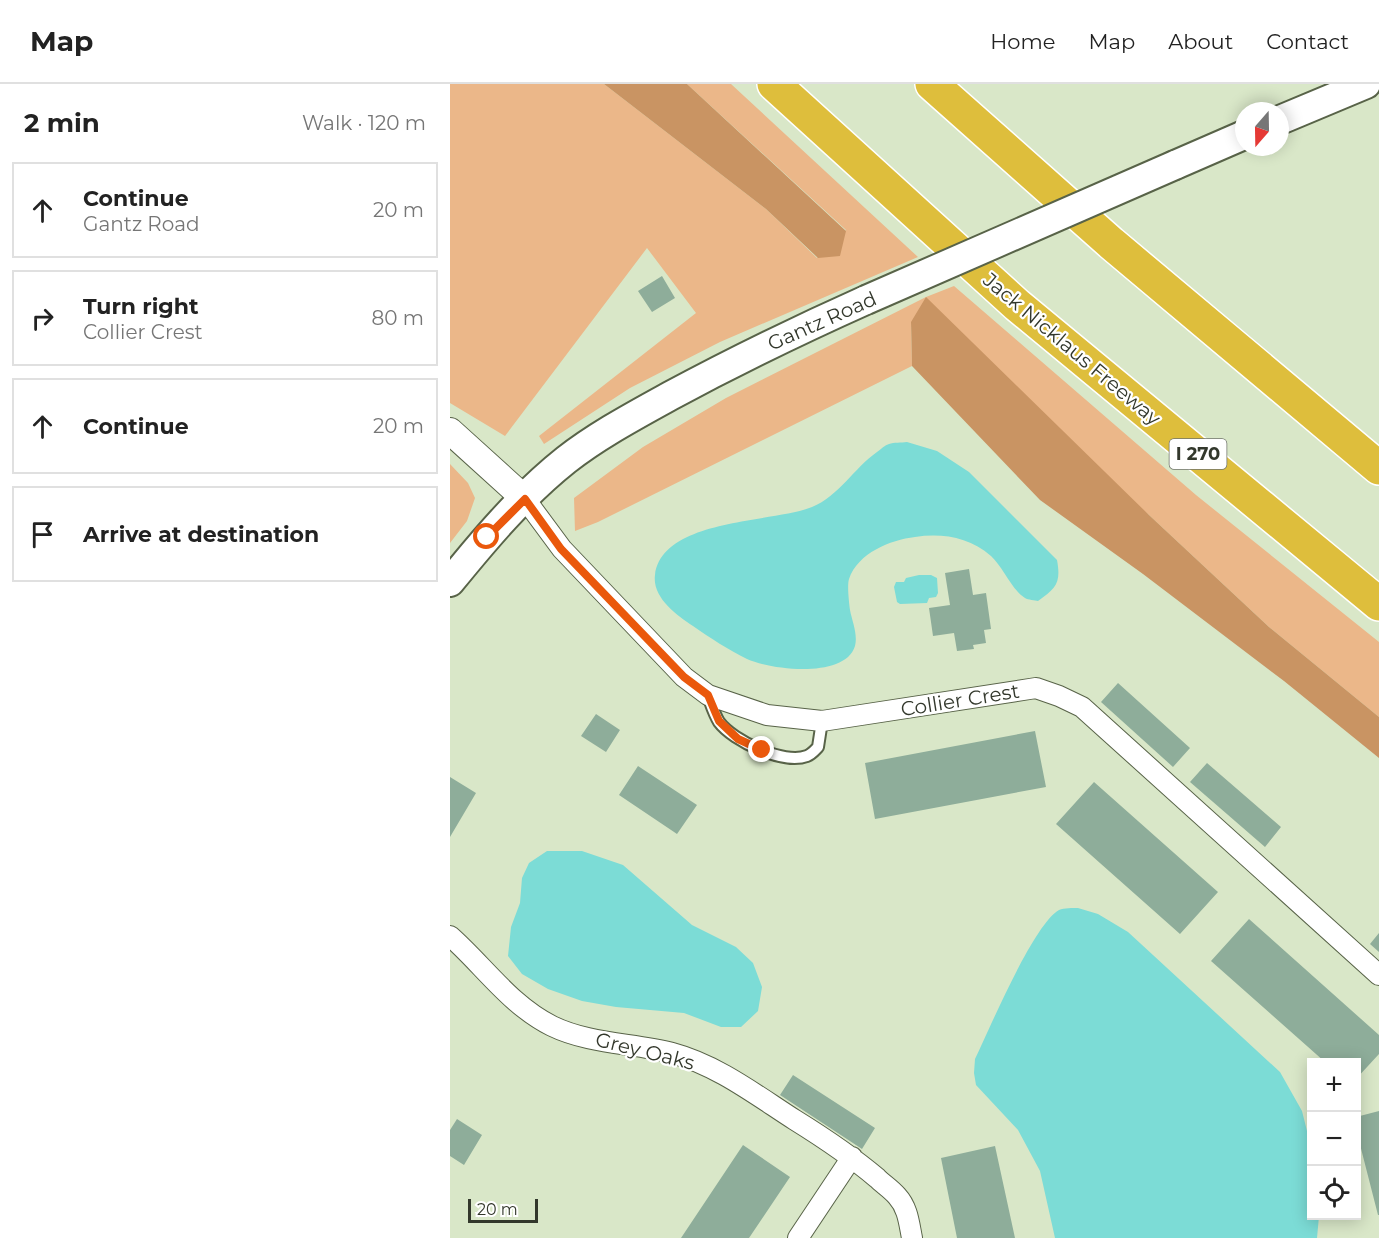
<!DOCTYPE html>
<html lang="en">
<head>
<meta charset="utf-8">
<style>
  :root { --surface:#fff; --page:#f2f2f2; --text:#222; --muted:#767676; --line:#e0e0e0 }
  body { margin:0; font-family:Montserrat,sans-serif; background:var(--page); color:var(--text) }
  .controls { position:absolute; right:18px; bottom:18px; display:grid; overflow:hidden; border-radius:0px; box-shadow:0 3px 15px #0003 }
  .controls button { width:54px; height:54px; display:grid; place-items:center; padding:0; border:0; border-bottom:2px solid var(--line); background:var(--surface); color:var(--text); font:30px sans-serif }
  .compass { position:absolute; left:785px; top:18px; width:54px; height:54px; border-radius:50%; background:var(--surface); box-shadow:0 3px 15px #0003; rotate:200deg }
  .scale { position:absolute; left:18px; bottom:15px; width:70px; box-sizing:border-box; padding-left:6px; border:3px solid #33382c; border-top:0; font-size:16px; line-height:21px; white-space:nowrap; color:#33382c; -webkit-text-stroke:4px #fff; paint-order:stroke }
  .stop { position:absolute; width:18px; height:18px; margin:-14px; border:4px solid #ea580c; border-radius:50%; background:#fff }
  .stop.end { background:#ea580c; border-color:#fff; box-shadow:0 2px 6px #0008 }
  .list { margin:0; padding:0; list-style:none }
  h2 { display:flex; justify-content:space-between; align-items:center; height:78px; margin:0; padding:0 24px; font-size:26px }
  h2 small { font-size:20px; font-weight:400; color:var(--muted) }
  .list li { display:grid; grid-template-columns:39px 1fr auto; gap:18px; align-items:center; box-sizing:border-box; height:96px; margin:0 12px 12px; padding:0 12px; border:2px solid var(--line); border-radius:0px }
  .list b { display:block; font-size:22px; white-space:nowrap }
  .list p { margin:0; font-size:20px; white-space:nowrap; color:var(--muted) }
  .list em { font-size:20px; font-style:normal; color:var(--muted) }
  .icon { flex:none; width:33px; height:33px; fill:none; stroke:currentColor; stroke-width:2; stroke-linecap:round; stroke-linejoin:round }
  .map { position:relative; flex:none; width:929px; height:1154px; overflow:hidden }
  header { display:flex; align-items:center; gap:36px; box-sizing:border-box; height:84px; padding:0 30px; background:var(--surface); border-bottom:2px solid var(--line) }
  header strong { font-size:28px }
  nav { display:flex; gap:33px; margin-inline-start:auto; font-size:21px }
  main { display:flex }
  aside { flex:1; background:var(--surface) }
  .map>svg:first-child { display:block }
  .green { fill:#ebb789 }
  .forest { fill:#c99463 }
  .water { fill:#7cdcd6 }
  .building { fill:#8ead9a }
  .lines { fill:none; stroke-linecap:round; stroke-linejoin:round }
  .service-casing { stroke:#586348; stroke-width:14 }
  .minor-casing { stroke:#586348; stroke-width:22 }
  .tertiary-casing { stroke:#586348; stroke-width:28 }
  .secondary-casing { stroke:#586348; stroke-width:32 }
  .motorway-casing { stroke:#fff; stroke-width:36 }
  .service { stroke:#fff; stroke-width:10 }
  .minor { stroke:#fff; stroke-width:20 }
  .tertiary { stroke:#fff; stroke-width:26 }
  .secondary { stroke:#fff; stroke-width:28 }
  .motorway { stroke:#debe3c; stroke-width:33 }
  .secondary-bridge-casing { stroke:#586348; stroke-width:32; stroke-linecap:butt }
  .secondary-bridge { stroke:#fff; stroke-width:28 }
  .route { stroke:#ea580c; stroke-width:8 }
  .labels { text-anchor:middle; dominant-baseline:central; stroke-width:4.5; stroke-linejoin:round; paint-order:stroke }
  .shield { fill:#fff; stroke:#70746b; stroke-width:1.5 }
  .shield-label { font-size:18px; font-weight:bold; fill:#33382c }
  .street-label { font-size:20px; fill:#33382c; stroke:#fff }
</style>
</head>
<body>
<header>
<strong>Map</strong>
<nav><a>Home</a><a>Map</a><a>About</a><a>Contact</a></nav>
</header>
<main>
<aside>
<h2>2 min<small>Walk · 120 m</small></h2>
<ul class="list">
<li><svg class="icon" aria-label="ahead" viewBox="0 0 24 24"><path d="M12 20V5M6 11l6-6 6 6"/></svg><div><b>Continue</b><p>Gantz Road</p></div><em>20 m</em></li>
<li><svg class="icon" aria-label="right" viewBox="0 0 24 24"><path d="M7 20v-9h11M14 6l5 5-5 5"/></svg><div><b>Turn right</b><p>Collier Crest</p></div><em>80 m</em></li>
<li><svg class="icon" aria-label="ahead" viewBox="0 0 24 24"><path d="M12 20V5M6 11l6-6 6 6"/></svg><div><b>Continue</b></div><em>20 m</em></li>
<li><svg class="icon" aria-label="arrive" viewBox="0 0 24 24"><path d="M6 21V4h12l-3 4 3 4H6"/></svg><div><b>Arrive at destination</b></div></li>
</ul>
</aside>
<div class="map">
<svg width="929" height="1154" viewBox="0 0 929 1154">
  <rect width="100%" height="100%" fill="#d9e7c8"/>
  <path class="green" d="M0 0H154L316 125 367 174 396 146 237 0H281L468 173 270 258 180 304 94 360 89 352 246 229 197 164 55 352 0 319Z
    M504 202 746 411 929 558V633L819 543 699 431 461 238 462 282 148 438 125 447 124 414 193 363 276 314 476 213Z
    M0 380 18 399 25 414 17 437 0 459Z"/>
  <path class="forest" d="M154 0H237L396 147 390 172 368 174 316 125Z
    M476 213 699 431 819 543 929 633V674L834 597 693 490 590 416 462 282 461 238Z"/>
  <path class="water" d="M457 358 487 367 519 388 607 476C611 498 607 504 588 517 585 516 578 516 575 514 562 506 553 483 541 472 519 453 492 449 465 453 440 456 408 469 399 495 397 502 399 518 400 526 402 537 408 550 405 562 395 595 321 586 297 575 279 566 260 554 243 542 226 531 202 513 205 491 212 434 323 439 362 423 389 412 404 384 427 368 431 365 435 361 439 360 444 358 451 359 457 358Z
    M469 491H481L487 494 488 509 486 513 479 514 477 519 450 520 447 518 444 503 446 498H454L456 494Z
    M97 767H132L173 781 242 841 286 863 303 879 312 903 308 927 291 943H271L234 929 166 923 132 917 98 905 72 890 58 872 61 843 70 819 72 794 79 779Z
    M628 824 648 830 678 848 830 988 852 1027 861 1063 862 1132H869L867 1154H605L590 1087 568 1046 526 1001 524 989 525 975C540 944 583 841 609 826 614 824 623 824 628 824Z"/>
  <path class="building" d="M212 192 225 214 202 228 188 207Z
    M519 485 523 511 536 509 541 545 534 546 536 559 523 561 524 565 507 567 504 549 483 552 479 524 500 521 495 489Z
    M668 599 740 664 723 683 651 618Z
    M146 630 170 646 156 668 131 652Z
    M585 647 596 703 425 735 415 679Z
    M757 679 831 743 815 763 740 698Z
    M188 682 247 721 227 750 169 711Z
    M0 693 26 709 0 753Z
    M644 698 768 808 730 850 606 740Z
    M799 835 929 951V970L906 995V978H875L761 877Z
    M929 849V868L920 860Z
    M343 991 425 1044 412 1065 330 1011Z
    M929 1027V1131H928L906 1045V1033Z
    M7 1035 32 1051 14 1081 0 1072V1046Z
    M293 1061 340 1093 299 1154H231Z
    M545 1062 565 1154H507L491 1074Z"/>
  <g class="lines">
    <defs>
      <path id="service" d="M258 612C261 620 264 630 269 638 283 657 334 681 357 672 362 670 365 666 368 663L372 637"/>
      <path id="minor" d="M75 415 112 465 234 593 258 611 317 631 372 637 586 604 609 612 632 623 929 891
        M0 852C34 882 60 921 102 942 139 960 183 959 222 969 267 981 306 1011 345 1036 374 1054 401 1072 427 1094 433 1100 441 1105 447 1112 458 1124 459 1139 462 1154
        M348 1154 402 1073"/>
      <path id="tertiary" d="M0 347 75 415"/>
      <path id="secondary" d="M830 36 916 0
        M725 81 794 51
        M0 498C35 455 72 411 116 376 148 351 184 332 220 312 285 277 349 246 416 216"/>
      <path id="motorway" d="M324 0 567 221 929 520
        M482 0 661 159 929 384"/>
    </defs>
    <use href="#service" class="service-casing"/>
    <use href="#minor" class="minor-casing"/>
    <use href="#tertiary" class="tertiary-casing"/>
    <use href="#secondary" class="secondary-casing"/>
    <use href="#motorway" class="motorway-casing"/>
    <use href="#service" class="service"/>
    <use href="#minor" class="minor"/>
    <use href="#tertiary" class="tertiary"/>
    <use href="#secondary" class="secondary"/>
    <use href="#motorway" class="motorway"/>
    <defs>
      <path id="secondary-bridge" d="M416 216 725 81"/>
    </defs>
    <use href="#secondary-bridge" class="secondary-bridge-casing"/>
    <use href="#secondary-bridge" class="secondary-bridge"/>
  </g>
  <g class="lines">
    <path class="route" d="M37 453 75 415 111 465 234 593 258 611 269 637 288 655 312 666"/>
  </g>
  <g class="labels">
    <rect class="shield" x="719.5" y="355" width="57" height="30" rx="4.5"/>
    <g class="shield-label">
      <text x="748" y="370">I 270</text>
    </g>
    <g class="street-label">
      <text transform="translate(372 237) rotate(-24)">Gantz Road</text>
      <text transform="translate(622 265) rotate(40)">Jack Nicklaus Freeway</text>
      <text transform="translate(510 616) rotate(-9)">Collier Crest</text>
      <text transform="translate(195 967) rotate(14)">Grey Oaks</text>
    </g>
  </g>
</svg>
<div class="controls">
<button>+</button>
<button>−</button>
<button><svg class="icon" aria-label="locate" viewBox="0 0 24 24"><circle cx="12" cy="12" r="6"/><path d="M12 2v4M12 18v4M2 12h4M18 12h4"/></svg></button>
</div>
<svg class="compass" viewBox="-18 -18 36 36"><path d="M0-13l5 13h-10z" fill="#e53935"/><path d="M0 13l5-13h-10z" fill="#767676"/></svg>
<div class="scale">20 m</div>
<div class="stop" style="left:37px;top:453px"></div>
<div class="stop end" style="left:312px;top:666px"></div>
</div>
</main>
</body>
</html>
